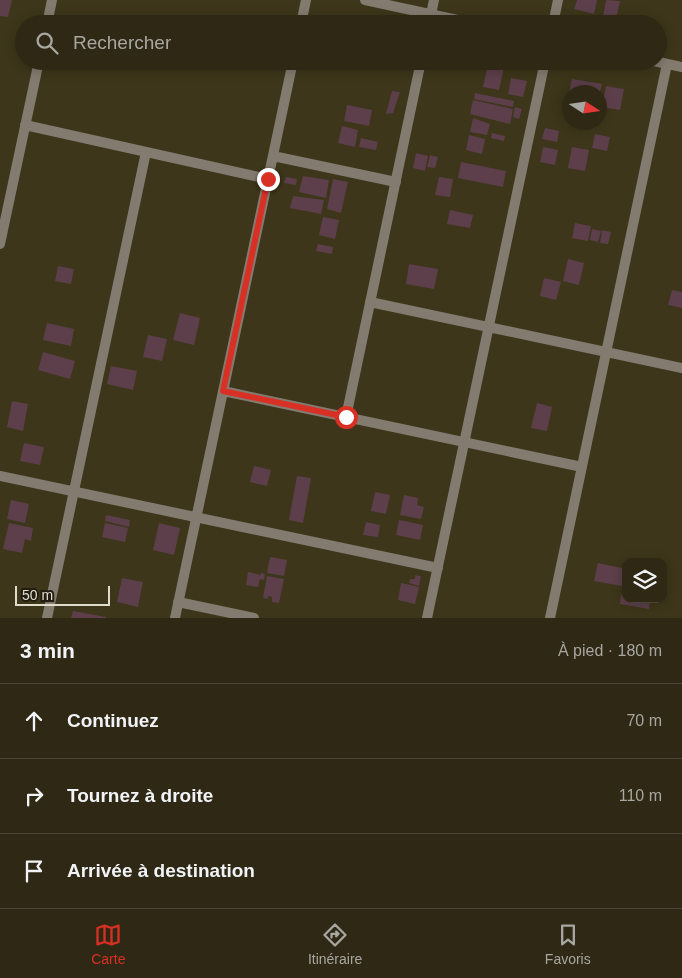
<!DOCTYPE html>
<html lang="fr">
<head>
<meta charset="utf-8">
<style>
  :root { --surface:#2e2814; --page:#36301d; --text:#f1f3f6; --muted:#a7a6a0; --line:#494434; --accent:#d93025 }
  body { margin:0; font-family:Helvetica,sans-serif; background:var(--page); color:var(--text) }
  .controls { position:absolute; right:15px; bottom:15px; display:grid; overflow:hidden; border-radius:10px; box-shadow:0 2px 12px #0003 }
  .controls button { width:45px; height:45px; display:grid; place-items:center; padding:0; border:0; border-bottom:1px solid var(--line); background:var(--surface); color:var(--text); font:25px sans-serif }
  .compass { position:absolute; left:562px; top:85px; width:45px; height:45px; border-radius:50%; background:var(--surface); box-shadow:0 2px 12px #0003; rotate:102deg }
  .scale { position:absolute; left:15px; bottom:12px; width:95px; box-sizing:border-box; padding-left:5px; border:2px solid #e0dccc; border-top:0; font-size:14px; line-height:18px; white-space:nowrap; color:#e0dccc; -webkit-text-stroke:4px #211e11; paint-order:stroke }
  .stop { position:absolute; width:15px; height:15px; margin:-11px; border:4px solid #d93025; border-radius:50%; background:#fff }
  .stop.end { background:#d93025; border-color:#fff; box-shadow:0 1px 5px #0008 }
  .list { margin:0; padding:0; list-style:none }
  h2 { display:flex; justify-content:space-between; align-items:center; height:65px; margin:0; padding:0 20px; font-size:21px }
  h2 small { font-size:16px; font-weight:400; color:var(--muted) }
  .list li { display:grid; grid-template-columns:32px 1fr auto; gap:15px; align-items:center; box-sizing:border-box; height:75px; padding:0 20px; border-top:1px solid var(--line) }
  .list b { display:block; font-size:19px; white-space:nowrap }
  .list em { font-size:16px; font-style:normal; color:var(--muted) }
  .icon { flex:none; width:28px; height:28px; fill:none; stroke:currentColor; stroke-width:2; stroke-linecap:round; stroke-linejoin:round }
  .map { position:relative; flex:none; width:682px; height:618px; overflow:hidden }
  .search { position:absolute; background:var(--surface); box-shadow:0 2px 12px #0003; left:15px; right:15px; top:15px; height:55px; display:flex; align-items:center; gap:12px; box-sizing:border-box; padding:0 18px; border-radius:28px; color:var(--muted); font-size:19px }
  .sheet { height:290px; background:var(--surface) }
  nav { display:flex; justify-content:space-around; align-items:center; box-sizing:border-box; height:70px; border-top:1px solid var(--line); background:var(--surface); font-size:14px; color:var(--muted) }
  nav a { display:grid; justify-items:center; gap:2px }
  nav .on { color:var(--accent) }
  .map>svg:first-child { display:block }
  .building { fill:#5c3f4b }
  .lines { fill:none; stroke-linecap:round; stroke-linejoin:round }
  .street { stroke:#847b70; stroke-width:10 }
  .route { stroke:#d93025; stroke-width:6 }
</style>
</head>
<body>
<div class="map">
<svg width="682" height="618" viewBox="0 0 682 618">
  <rect width="100%" height="100%" fill="#3d361a"/>
  <path class="building" d="M0 0H12L8 17 0 16Z
    M577 0H597L594 14 574 9Z
    M606 0 620 1 616 20 603 17Z
    M488 64 504 67 499 90 483 87Z
    M511 78 527 81 523 97 508 94Z
    M572 79 602 84 600 92H569Z
    M606 86 624 89 620 110 602 107Z
    M392 91 400 92 393 113 386 114Z
    M475 93 514 101 513 107 474 99Z
    M473 100 513 109 510 124 470 114Z
    M347 105 372 110 369 126 344 121Z
    M515 107 522 109 519 119 513 117Z
    M473 118 490 124 487 135 470 132Z
    M342 126 358 130 355 147 338 143Z
    M545 128 559 131 557 142 542 139Z
    M492 133 505 136 504 141 491 138Z
    M595 134 610 137 607 151 592 148Z
    M469 135 485 139 482 154 466 150Z
    M361 138 378 142 376 150 359 147Z
    M543 147 558 150 555 165 540 162Z
    M572 147 589 150 585 171 568 168Z
    M416 153 428 156 425 171 413 168Z
    M430 155 438 157 435 168 427 167Z
    M461 162 506 171 503 187 458 178Z
    M303 176 329 180 326 198 299 192Z
    M286 177 297 179 296 185 284 183Z
    M439 177 453 179 450 197 435 195Z
    M333 179 348 182 341 213 327 209Z
    M293 196 324 200 321 214 290 208Z
    M450 210 473 215 470 228 447 224Z
    M323 217 339 220 335 239 319 235Z
    M575 223 591 226 588 241 572 238Z
    M592 229 601 231 598 242 590 240Z
    M602 230 611 232 608 244 600 243Z
    M318 244 333 247 332 254 316 251Z
    M568 259 584 263 579 285 563 281Z
    M409 264 438 269 434 289 406 284Z
    M58 266 74 269 71 284 55 281Z
    M544 278 561 282 556 300 540 296Z
    M672 290 682 292V308L668 305Z
    M180 313 200 318 194 345 173 340Z
    M47 323 74 329 71 346 43 340Z
    M148 335 167 339 162 361 143 357Z
    M43 352 75 361 70 379 38 370Z
    M111 366 137 371 133 390 107 384Z
    M12 401 28 404 23 431 7 427Z
    M537 403 552 407 547 431 531 428Z
    M24 443 44 447 40 465 20 461Z
    M254 466 271 470 267 486 250 482Z
    M297 476 311 478 303 523 289 520Z
    M375 492 390 495 386 514 371 511Z
    M404 495 418 498 417 505 424 507 421 519 400 515Z
    M11 500 29 504 25 523 7 519Z
    M106 515 130 520 129 527 105 521Z
    M399 520 423 525 420 540 396 535Z
    M366 522 380 525 378 537 363 535Z
    M9 523 33 528 31 541 25 539 22 553 3 549Z
    M105 523 128 528 125 542 102 537Z
    M159 523 180 528 174 555 153 550Z
    M270 557 287 560 284 576 267 573Z
    M598 563 626 569 622 586 594 581Z
    M248 572 261 575V573L265 574 264 580 260 579 258 587 246 585Z
    M415 575 421 576 419 586 409 583 410 579H415Z
    M267 576 284 579 279 603 272 602V597L268 596V599L263 598Z
    M122 578 143 582 138 607 117 602Z
    M401 583 419 587 415 604 398 600Z
    M621 595 626 596V599L650 600 649 609 620 604Z
    M73 611 106 617V618H71Z"/>
  <g class="lines">
    <path class="street" d="M365 0 476 24
      M47 24 52 0
      M301 24 306 0
      M429 24 434 0
      M553 24 558 0
      M654 61 682 67
      M25 125 268 179
      M273 156 396 182
      M0 244 39 61
      M370 302 682 368
      M223 391 582 467
      M346 417 421 61
      M0 476 438 568
      M178 602 254 618
      M47 618 146 152
      M175 618 293 61
      M427 618 545 61
      M550 618 667 64"/>
  </g>
  <g class="lines">
    <path class="route" d="M268 179 223 391 346 417"/>
  </g>
</svg>
<div class="controls">
<button><svg class="icon" aria-label="layers" viewBox="0 0 24 24"><path d="M12 4l9 5-9 5-9-5zM3 14l9 5 9-5"/></svg></button>
</div>
<svg class="compass" viewBox="-18 -18 36 36"><path d="M0-13l5 13h-10z" fill="#e53935"/><path d="M0 13l5-13h-10z" fill="#a7a6a0"/></svg>
<div class="scale">50 m</div>
<div class="stop" style="left:346px;top:417px"></div>
<div class="stop end" style="left:268px;top:179px"></div>
<div class="search"><svg class="icon" aria-label="search" viewBox="0 0 24 24"><circle cx="10" cy="10" r="6"/><path d="M15 15l6 6"/></svg>Rechercher</div>
</div>
<section class="sheet">
<h2>3 min<small>À pied · 180 m</small></h2>
<ul class="list">
<li><svg class="icon" aria-label="ahead" viewBox="0 0 24 24"><path d="M12 20V5M6 11l6-6 6 6"/></svg><div><b>Continuez</b></div><em>70 m</em></li>
<li><svg class="icon" aria-label="right" viewBox="0 0 24 24"><path d="M7 20v-9h11M14 6l5 5-5 5"/></svg><div><b>Tournez à droite</b></div><em>110 m</em></li>
<li><svg class="icon" aria-label="arrive" viewBox="0 0 24 24"><path d="M6 21V4h12l-3 4 3 4H6"/></svg><div><b>Arrivée à destination</b></div></li>
</ul>
</section>
<nav>
<a class="on"><svg class="icon" aria-label="map" viewBox="0 0 24 24"><path d="M3 6l6-2 6 2 6-2v14l-6 2-6-2-6 2zM9 4v14M15 6v14"/></svg>Carte</a>
<a><svg class="icon" aria-label="directions" viewBox="0 0 24 24"><path d="M12 3l9 9-9 9-9-9zM9 14v-3h6M13 9l2 2-2 2"/></svg>Itinéraire</a>
<a><svg class="icon" aria-label="saved" viewBox="0 0 24 24"><path d="M7 4h10v16l-5-4-5 4z"/></svg>Favoris</a>
</nav>
</body>
</html>
